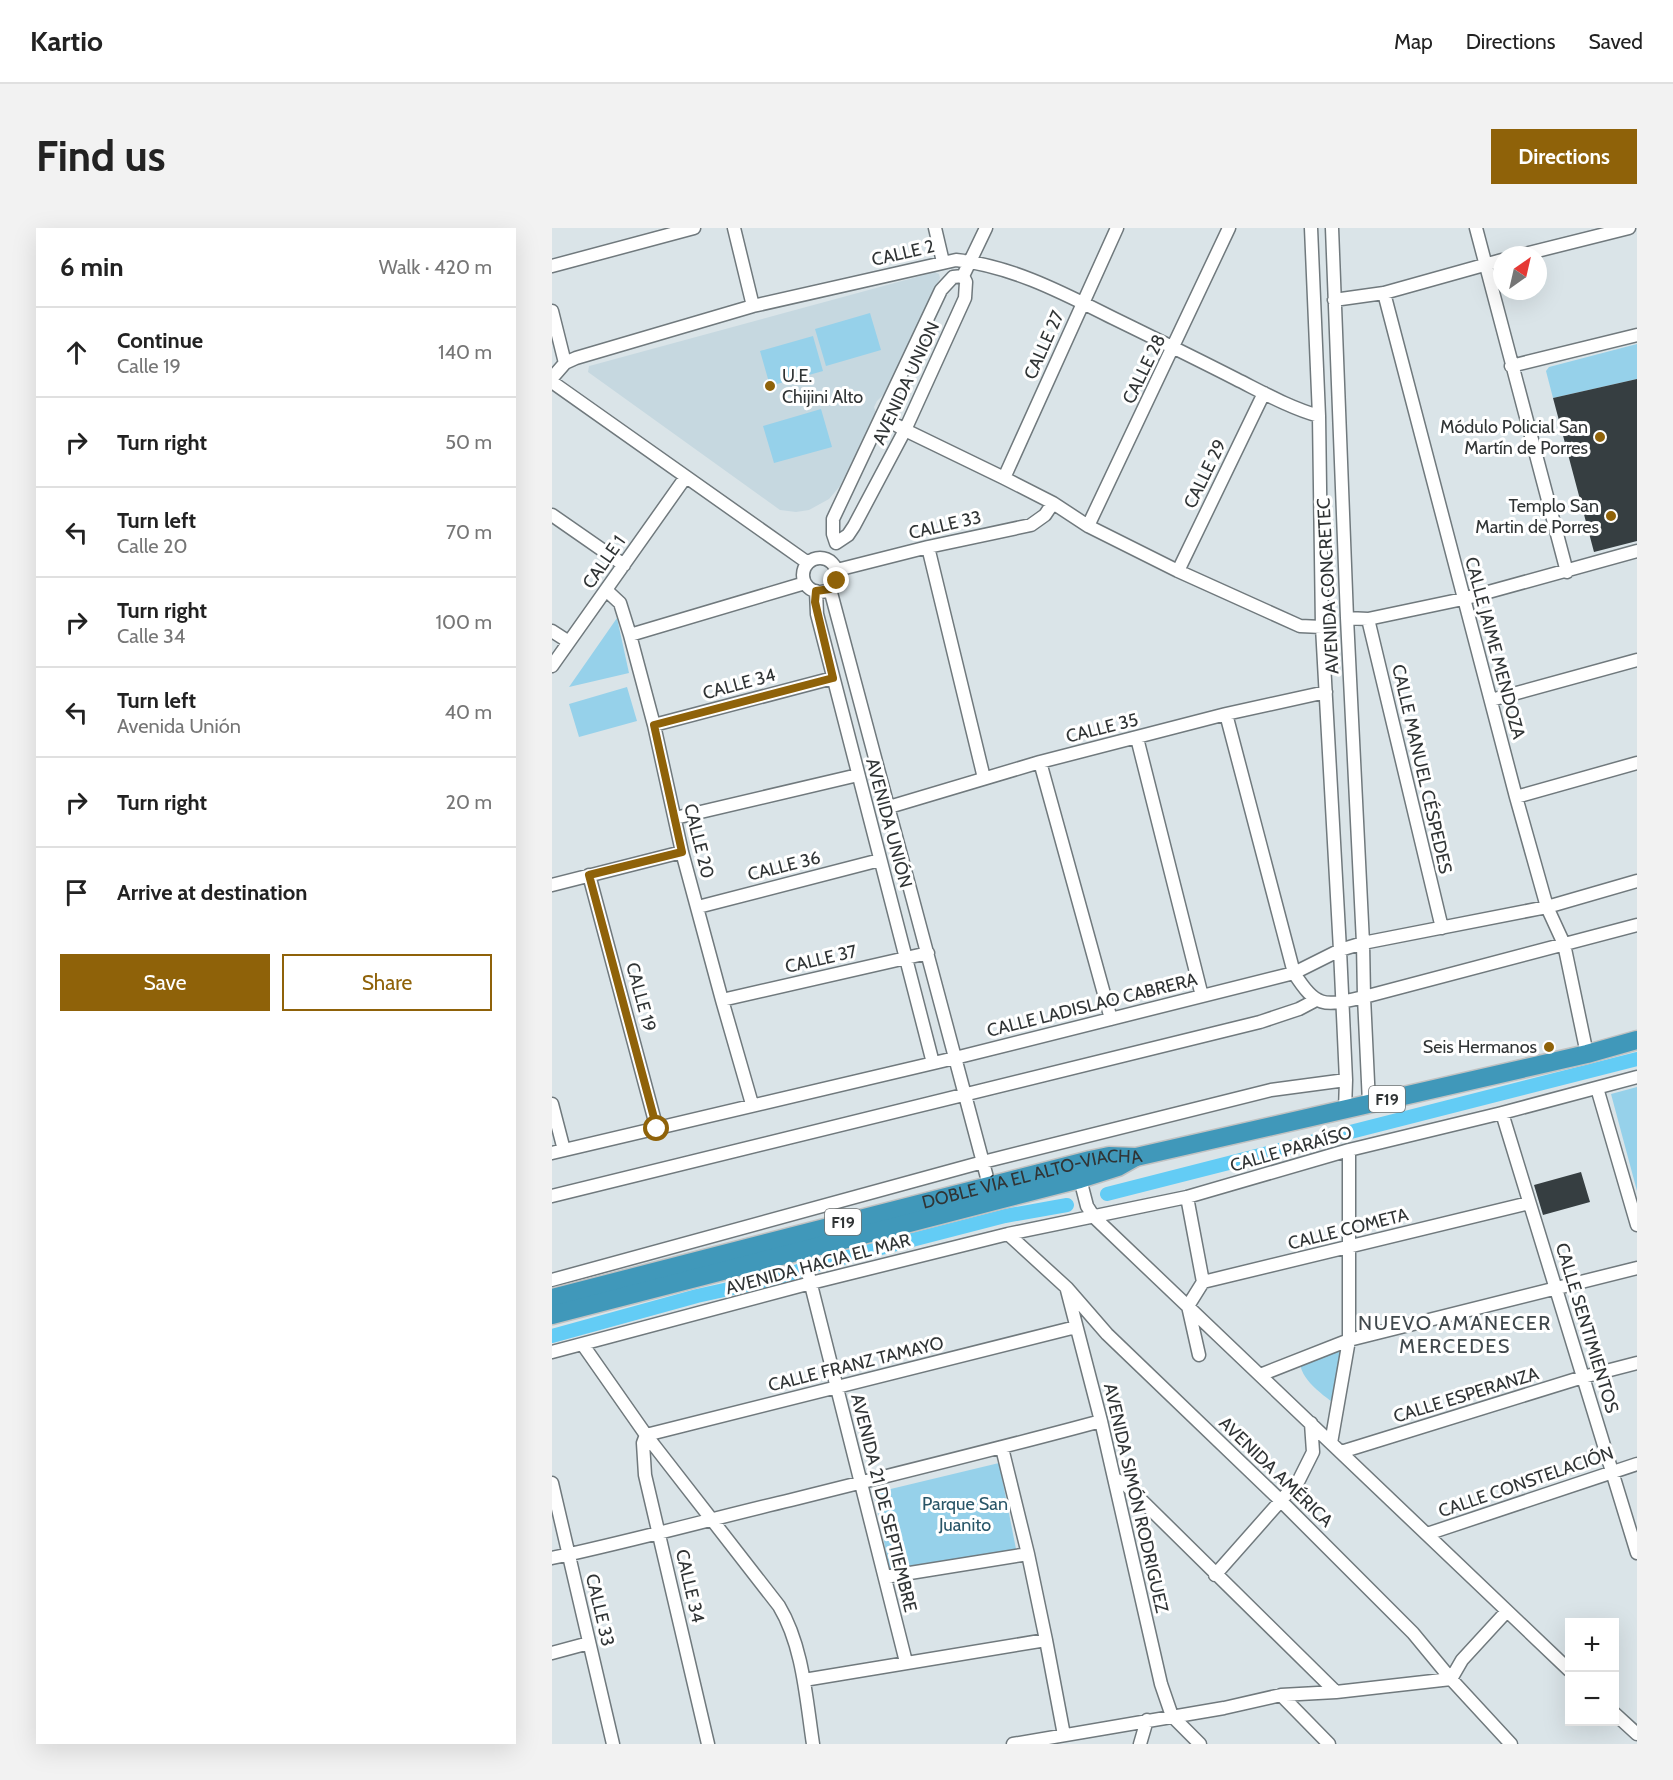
<!DOCTYPE html>
<html lang="en">
<head>
<meta charset="utf-8">
<style>
  :root { --surface:#fff; --page:#f2f2f2; --text:#222; --muted:#767676; --line:#e0e0e0; --accent:#8f6209 }
  body { margin:0; font-family:Cabin,sans-serif; background:var(--page); color:var(--text) }
  .controls { position:absolute; right:18px; bottom:18px; display:grid; overflow:hidden; border-radius:0px; box-shadow:0 6px 24px #0002 }
  .controls button { width:54px; height:54px; display:grid; place-items:center; padding:0; border:0; border-bottom:2px solid var(--line); background:var(--surface); color:var(--text); font:30px sans-serif }
  .compass { position:absolute; left:941px; top:18px; width:54px; height:54px; border-radius:50%; background:var(--surface); box-shadow:0 6px 24px #0002; rotate:34deg }
  .stop { position:absolute; width:18px; height:18px; margin:-14px; border:4px solid #8f6209; border-radius:50%; background:#fff }
  .stop.end { background:#8f6209; border-color:#fff; box-shadow:0 2px 6px #0008 }
  .list { margin:0; padding:0; list-style:none }
  h2 { display:flex; justify-content:space-between; align-items:center; height:78px; margin:0; padding:0 24px; font-size:26px }
  h2 small { font-size:20px; font-weight:400; color:var(--muted) }
  .list li { display:grid; grid-template-columns:39px 1fr auto; gap:18px; align-items:center; box-sizing:border-box; height:90px; padding:0 24px; border-top:2px solid var(--line) }
  .list b { display:block; font-size:22px; white-space:nowrap }
  .list p { margin:0; font-size:20px; white-space:nowrap; color:var(--muted) }
  .list em { font-size:20px; font-style:normal; color:var(--muted) }
  .actions { display:flex; gap:12px; padding:18px 24px }
  .actions a { flex:1; padding:14px 0; border:2px solid var(--accent); border-radius:0px; text-align:center; font-size:21px; color:var(--accent) }
  .actions .main { background:var(--accent); color:#fff }
  .icon { flex:none; width:33px; height:33px; fill:none; stroke:currentColor; stroke-width:2; stroke-linecap:round; stroke-linejoin:round }
  .map { position:relative; flex:none; width:1085px; height:1516px; overflow:hidden; border-radius:0px }
  header { display:flex; align-items:center; gap:36px; box-sizing:border-box; height:84px; padding:0 30px; background:var(--surface); border-bottom:2px solid var(--line) }
  header strong { font-size:28px }
  nav { display:flex; gap:33px; margin-inline-start:auto; font-size:21px }
  .intro { display:flex; align-items:center; justify-content:space-between; box-sizing:border-box; height:144px; padding:0 36px }
  h1 { margin:0; font-size:42px }
  .button { padding:15px 27px; border-radius:0px; background:var(--accent); color:#fff; font-size:21px; font-weight:700 }
  main { display:flex; gap:36px; padding:0 36px }
  aside { flex:1; background:var(--surface); border-radius:0px; box-shadow:0 6px 24px #0002 }
  .map>svg:first-child { display:block }
  .built { fill:#c6d8e0 }
  .green { fill:#96d1ea }
  .lines { fill:none; stroke-linecap:round; stroke-linejoin:round }
  .canal { stroke:#63ccf5; stroke-width:14 }
  .building { fill:#363e41 }
  .minor-casing { stroke:#70797d; stroke-width:15 }
  .highway-casing { stroke:#c1c2c2; stroke-width:21 }
  .minor { stroke:#fff; stroke-width:12 }
  .highway { stroke:#4098ba; stroke-width:18 }
  .route { stroke:#8f6209; stroke-width:8 }
  .poi-dot { fill:#8f6209; stroke:#fff; stroke-width:2 }
  .labels { text-anchor:middle; dominant-baseline:central; stroke-width:6; stroke-linejoin:round; paint-order:stroke }
  .shield { fill:#fff; stroke:#6e7172; stroke-width:1.5 }
  .shield-label { font-size:16px; font-weight:bold; fill:#303435 }
  .street-label { font-size:18px; fill:#303435; stroke:#fff }
  .poi-label { font-size:18px; fill:#303435; stroke:#fff; text-anchor:end }
  .park-label { font-size:18px; fill:#295668; stroke:#fff }
  .neighbourhood-label { font-size:20px; letter-spacing:1.5px; fill:#40484c; stroke:#fff }
</style>
</head>
<body>
<header>
<strong>Kartio</strong>
<nav><a>Map</a><a>Directions</a><a>Saved</a></nav>
</header>
<div class="intro"><h1>Find us</h1><a class="button">Directions</a></div>
<main>
<aside>
<h2>6 min<small>Walk · 420 m</small></h2>
<ul class="list">
<li><svg class="icon" aria-label="ahead" viewBox="0 0 24 24"><path d="M12 20V5M6 11l6-6 6 6"/></svg><div><b>Continue</b><p>Calle 19</p></div><em>140 m</em></li>
<li><svg class="icon" aria-label="right" viewBox="0 0 24 24"><path d="M7 20v-9h11M14 6l5 5-5 5"/></svg><div><b>Turn right</b></div><em>50 m</em></li>
<li><svg class="icon" aria-label="left" viewBox="0 0 24 24"><path d="M17 20v-9H6M10 6l-5 5 5 5"/></svg><div><b>Turn left</b><p>Calle 20</p></div><em>70 m</em></li>
<li><svg class="icon" aria-label="right" viewBox="0 0 24 24"><path d="M7 20v-9h11M14 6l5 5-5 5"/></svg><div><b>Turn right</b><p>Calle 34</p></div><em>100 m</em></li>
<li><svg class="icon" aria-label="left" viewBox="0 0 24 24"><path d="M17 20v-9H6M10 6l-5 5 5 5"/></svg><div><b>Turn left</b><p>Avenida Unión</p></div><em>40 m</em></li>
<li><svg class="icon" aria-label="right" viewBox="0 0 24 24"><path d="M7 20v-9h11M14 6l5 5-5 5"/></svg><div><b>Turn right</b></div><em>20 m</em></li>
<li><svg class="icon" aria-label="arrive" viewBox="0 0 24 24"><path d="M6 21V4h12l-3 4 3 4H6"/></svg><div><b>Arrive at destination</b></div></li>
</ul>
<div class="actions"><a class="main">Save</a><a>Share</a></div>
</aside>
<div class="map">
<svg width="1085" height="1516" viewBox="0 0 1085 1516">
  <rect width="100%" height="100%" fill="#dae4e8"/>
  <path class="built" d="M383 44 387 46 388 50 332 166 325 173 322 179 324 185 288 258 277 271 257 282 244 284 228 282 36 144 37 138 41 137Z"/>
  <path class="green" d="M318 85 329 122 274 138 263 101Z
    M261 108 271 143 218 158 208 123Z
    M1085 116V151L1001 170 994 143 997 139Z
    M269 181 280 219 222 235 211 198Z
    M65 390 77 445 17 459Z
    M75 459 85 493 27 509 17 476Z
    M1085 859V963L1059 866Z
    M793 1119 791 1182C776 1170 750 1155 748 1135Z
    M447 1235 464 1321 338 1343 322 1265Z"/>
  <g class="lines">
    <path class="canal" d="M555 966 1085 831
      M0 1108 145 1068 226 1050 263 1037 453 988 515 977"/>
  </g>
  <path class="building" d="M1085 151V313L1042 324 1001 170Z
    M1029 944 1038 974 991 987 982 957Z"/>
  <g class="lines">
    <defs>
      <path id="minor" d="M182 0 201 78
        M383 0 391 34
        M759 0 767 188 770 399 788 722 794 852 793 882
        M780 0 795 390 811 715 812 769 817 875
        M924 0 1015 344
        M969 27 1077 0
        M0 38 142 0
        M832 65 964 569 995 679 1012 716 1035 826
        M782 72 832 65 950 32
        M0 83 13 135
        M959 138 1085 107
        M0 150 13 135 24 130 201 78 404 32C460 38 511 65 561 90 602 110 643 130 684 151 710 164 738 180 767 188
        M0 154 256 335
        M330 189 353 202 452 250 501 275 536 298 626 343 748 398 770 399
        M452 250 565 0
        M0 287 72 337
        M536 298 677 0
        M284 315 296 307 302 298 353 202 413 70 414 54 411 48 434 0
        M284 315 281 306V291L389 62 401 49 411 48
        M376 319 432 550
        M251 347a17 17 0 1 1 34 0a17 17 0 1 1-34 0Z
        M285 342 376 319 479 297 493 287 501 275
        M626 343 712 165
        M278 361 437 957
        M54 362 68 375 78 407 102 497 130 624 170 772 200 876
        M264 363 265 386 381 835
        M795 390 816 391 911 371 1085 323
        M816 391 890 700
        M0 403 17 414
        M78 407 253 355
        M0 438 133 250
        M939 472 1085 432
        M674 486 742 745C765 781 772 778 812 769L1085 697
        M102 497 281 450
        M585 510 650 768
        M488 534 559 791
        M964 569 1085 535
        M337 579 488 534 674 486 774 464
        M123 590 306 547
        M37 647 105 901
        M0 657 130 624
        M146 679 328 632
        M170 772 376 725
        M1045 860 1085 997
        M0 876 12 922
        M950 885 1085 1325
        M0 925 403 830 742 745 788 722 811 715 995 679 1085 653
        M528 951 535 978 542 989 1017 1442
        M0 968 708 794 747 781 764 772
        M635 969 651 1054
        M456 1006 515 1060 555 1106 728 1272 861 1405 899 1451 959 1516
        M250 1021 354 1434
        M0 1052 431 934 719 862 794 852
        M515 1062 549 1193 609 1456 620 1488 648 1516
        M31 1117 94 1207 227 1378C251 1418 254 1470 261 1516
        M0 1124 259 1055 456 1006 635 969 797 922 950 885 1085 849
        M647 1127 636 1078 651 1054 977 975
        M708 1147 797 1112 1085 1040
        M94 1207 524 1099
        M94 1207 91 1215 93 1247 156 1516
        M779 1215 797 1112V922
        M789 1224 1031 1149 1085 1135
        M562 1250 575 1258 784 1464
        M0 1255 61 1516
        M875 1306 1085 1236
        M0 1330C80 1313 159 1291 239 1272 342 1246 446 1221 549 1193
        M663 1347 747 1252 761 1224 759 1195
        M333 1349 476 1326
        M494 1412 512 1507
        M0 1425 37 1415
        M252 1452 494 1412 476 1326 450 1220
        M729 1467 777 1516
        M1062 1485 1085 1506
        M461 1516 672 1480 729 1467 784 1464 899 1451 910 1432 955 1383
        M588 1516 595 1492"/>
      <g id="highway">
        <path id="s1" d="M0 1070 538 932 557 928 584 929 1035 826 1085 812"/>
        <path d="M0 1087 528 951 566 939 582 930"/>
      </g>
    </defs>
    <use href="#minor" class="minor-casing"/>
    <use href="#highway" class="highway-casing"/>
    <use href="#minor" class="minor"/>
    <use href="#highway" class="highway"/>
  </g>
  <g class="lines">
    <path class="route" d="M105 901 37 647 130 624 102 497 281 450 263 374 264 363 278 361 285 353"/>
  </g>
  <g class="poi-dot">
    <circle cx="218" cy="158" r="6"/>
    <circle cx="1048" cy="209" r="6"/>
    <circle cx="1059" cy="288" r="6"/>
    <circle cx="997" cy="819" r="6"/>
  </g>
  <g class="labels">
    <g class="shield">
      <rect x="817" y="858" width="36" height="26" rx="4.5"/>
      <rect x="273" y="981" width="36" height="26" rx="4.5"/>
    </g>
    <g class="shield-label">
      <text x="835" y="871">F19</text>
      <text x="291" y="994">F19</text>
    </g>
    <g class="street-label">
      <text transform="translate(351 25) rotate(-13)">CALLE 2</text>
      <text transform="translate(492 117) rotate(-66)">CALLE 27</text>
      <text transform="translate(592 141) rotate(-64)">CALLE 28</text>
      <text transform="translate(354 155) rotate(-65)">AVENIDA UNION</text>
      <text transform="translate(653 246) rotate(-64)">CALLE 29</text>
      <text transform="translate(393 297) rotate(-13)">CALLE 33</text>
      <text transform="translate(52 334) rotate(-55)">CALLE 1</text>
      <text transform="translate(776 358) rotate(-93)">AVENIDA CONCRETEC</text>
      <text transform="translate(943 420) rotate(75)">CALLE JAIME MENDOZA</text>
      <text transform="translate(187 456) rotate(-15)">CALLE 34</text>
      <text transform="translate(550 500) rotate(-14)">CALLE 35</text>
      <text transform="translate(870 541) rotate(77)">CALLE MANUEL CÉSPEDES</text>
      <text transform="translate(337 595) rotate(75)">AVENIDA UNIÓN</text>
      <text transform="translate(147 613) rotate(76)">CALLE 20</text>
      <text transform="translate(232 638) rotate(-14)">CALLE 36</text>
      <text transform="translate(269 731) rotate(-13)">CALLE 37</text>
      <text transform="translate(89 769) rotate(75)">CALLE 19</text>
      <text transform="translate(540 777) rotate(-14)">CALLE LADISLAO CABRERA</text>
      <text transform="translate(739 921) rotate(-16)">CALLE PARAÍSO</text>
      <text stroke="none"><textPath href="#s1" startOffset="495">DOBLE VÍA EL ALTO-VIACHA</textPath></text>
      <text transform="translate(796 1001) rotate(-14)">CALLE COMETA</text>
      <text transform="translate(266 1036) rotate(-15)">AVENIDA HACIA EL MAR</text>
      <text transform="translate(1035 1100) rotate(73)">CALLE SENTIMIENTOS</text>
      <text transform="translate(304 1136) rotate(-14)">CALLE FRANZ TAMAYO</text>
      <text transform="translate(914 1167) rotate(-17)">CALLE ESPERANZA</text>
      <text transform="translate(724 1244) rotate(44)">AVENIDA AMÉRICA</text>
      <text transform="translate(974 1254) rotate(-19)">CALLE CONSTELACIÓN</text>
      <text transform="translate(584 1270) rotate(77)">AVENIDA SIMÓN RODRIGUEZ</text>
      <text transform="translate(332 1275) rotate(76)">AVENIDA 21 DE SEPTIEMBRE</text>
      <text transform="translate(138 1358) rotate(77)">CALLE 34</text>
      <text transform="translate(48 1382) rotate(77)">CALLE 33</text>
    </g>
    <g class="poi-label">
      <text x="230" y="148" text-anchor="start">U.E.<tspan x="230" dy="21">Chijini Alto</tspan></text>
      <text x="1036" y="199">Módulo Policial San<tspan x="1036" dy="21">Martín de Porres</tspan></text>
      <text x="1047" y="278">Templo San<tspan x="1047" dy="21">Martin de Porres</tspan></text>
      <text x="985" y="819">Seis Hermanos</text>
    </g>
    <g class="park-label">
      <text x="413" y="1276">Parque San<tspan x="413" dy="21">Juanito</tspan></text>
    </g>
    <g class="neighbourhood-label">
      <text x="903" y="1095">NUEVO AMANECER<tspan x="903" dy="23">MERCEDES</tspan></text>
    </g>
  </g>
</svg>
<div class="controls">
<button>+</button>
<button>−</button>
</div>
<svg class="compass" viewBox="-18 -18 36 36"><path d="M0-13l5 13h-10z" fill="#e53935"/><path d="M0 13l5-13h-10z" fill="#767676"/></svg>
<div class="stop" style="left:105px;top:901px"></div>
<div class="stop end" style="left:285px;top:353px"></div>
</div>
</main>
</body>
</html>
